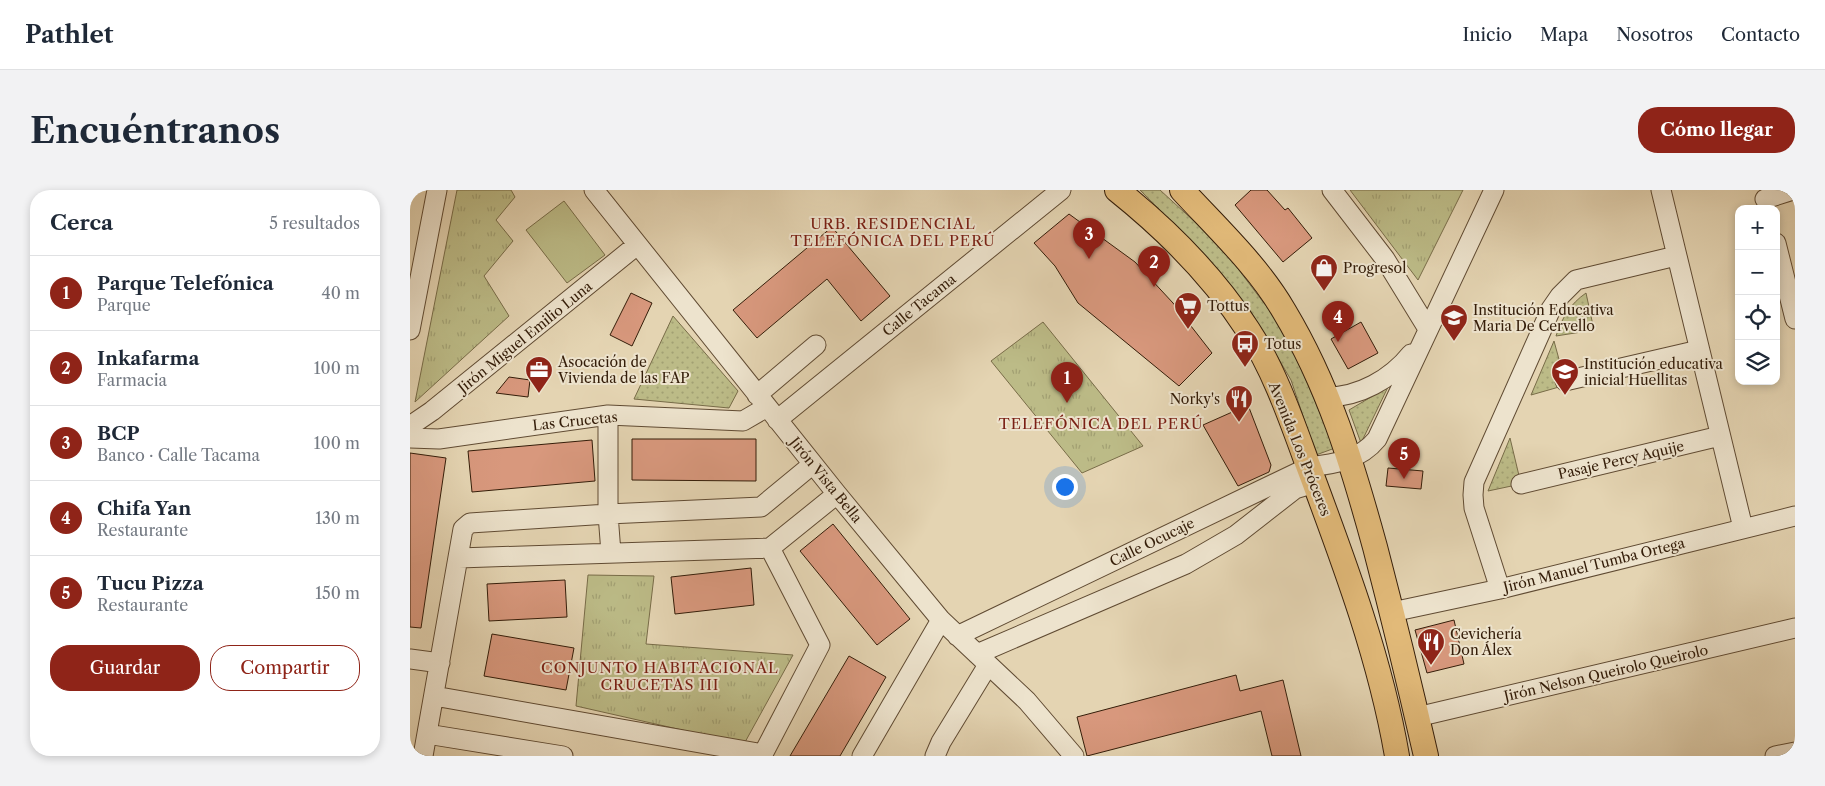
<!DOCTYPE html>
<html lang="es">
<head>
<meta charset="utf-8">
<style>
  :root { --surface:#fff; --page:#f2f2f3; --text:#1f2937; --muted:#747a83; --line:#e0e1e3; --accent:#8f2418 }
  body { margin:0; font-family:"Libre Caslon Text",serif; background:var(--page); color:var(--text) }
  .controls { position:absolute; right:15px; top:15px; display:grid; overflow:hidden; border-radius:10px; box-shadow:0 2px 8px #0003 }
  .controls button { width:45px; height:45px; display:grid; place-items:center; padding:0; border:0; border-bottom:1px solid var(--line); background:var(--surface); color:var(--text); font:25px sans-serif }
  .you { position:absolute; left:654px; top:296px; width:18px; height:18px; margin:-12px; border:4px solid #fff; border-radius:50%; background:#1a73e8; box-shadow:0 0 0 8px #1a73e833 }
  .badge { display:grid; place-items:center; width:32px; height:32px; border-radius:50%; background:var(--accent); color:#fff; font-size:16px; font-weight:700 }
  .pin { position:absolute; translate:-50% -41px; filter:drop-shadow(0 1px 2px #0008) }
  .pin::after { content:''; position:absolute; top:26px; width:18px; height:15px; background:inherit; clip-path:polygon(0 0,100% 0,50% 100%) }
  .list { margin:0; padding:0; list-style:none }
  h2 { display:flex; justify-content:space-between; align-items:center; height:65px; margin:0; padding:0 20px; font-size:21px }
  h2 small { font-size:16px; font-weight:400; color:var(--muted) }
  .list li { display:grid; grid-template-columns:32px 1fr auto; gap:15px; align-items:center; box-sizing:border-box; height:75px; padding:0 20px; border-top:1px solid var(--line) }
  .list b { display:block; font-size:19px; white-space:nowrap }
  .list p { margin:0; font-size:16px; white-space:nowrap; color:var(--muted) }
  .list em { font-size:16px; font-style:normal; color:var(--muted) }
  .actions { display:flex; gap:10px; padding:15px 20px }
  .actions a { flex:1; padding:11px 0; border:1px solid var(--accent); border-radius:20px; text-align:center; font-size:18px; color:var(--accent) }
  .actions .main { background:var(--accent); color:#fff }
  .icon { flex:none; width:28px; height:28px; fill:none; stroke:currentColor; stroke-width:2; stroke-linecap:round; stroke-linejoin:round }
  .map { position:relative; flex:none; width:1385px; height:566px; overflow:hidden; border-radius:20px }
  header { display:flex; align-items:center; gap:30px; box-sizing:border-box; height:70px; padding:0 25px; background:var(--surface); border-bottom:1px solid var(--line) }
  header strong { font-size:24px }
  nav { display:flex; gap:28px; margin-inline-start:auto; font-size:18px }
  .intro { display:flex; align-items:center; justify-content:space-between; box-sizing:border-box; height:120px; padding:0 30px }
  h1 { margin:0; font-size:35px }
  .button { padding:12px 22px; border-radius:20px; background:var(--accent); color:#fff; font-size:18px; font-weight:700 }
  main { display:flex; gap:30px; padding:0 30px }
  aside { flex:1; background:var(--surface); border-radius:20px; box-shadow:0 2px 8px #0003 }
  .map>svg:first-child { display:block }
  .grass { fill:url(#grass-dots); stroke:#786c48 }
  .park { fill:url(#park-tufts); stroke:#786c48 }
  .garden { fill:#bcbb87; stroke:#786c48 }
  .building { fill:#d8987d; stroke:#341d09 }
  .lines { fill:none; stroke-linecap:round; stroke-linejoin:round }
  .minor-casing { stroke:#604b33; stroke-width:21 }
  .major-casing { stroke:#341d09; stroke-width:26 }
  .minor { stroke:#ede3cd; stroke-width:19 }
  .major { stroke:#e2ba79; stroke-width:24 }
  .labels { text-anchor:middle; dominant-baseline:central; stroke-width:4; stroke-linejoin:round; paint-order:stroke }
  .poi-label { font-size:14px; fill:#341d09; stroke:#ede3cd; text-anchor:start }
  .street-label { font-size:14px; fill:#341d09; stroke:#ede3cd }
  .neighbourhood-label { font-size:15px; letter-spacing:1px; fill:#7a1f14; stroke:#ede3cd }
</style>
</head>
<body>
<header>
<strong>Pathlet</strong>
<nav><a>Inicio</a><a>Mapa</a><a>Nosotros</a><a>Contacto</a></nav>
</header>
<div class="intro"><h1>Encuéntranos</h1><a class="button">Cómo llegar</a></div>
<main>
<aside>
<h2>Cerca<small>5 resultados</small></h2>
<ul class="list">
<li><span class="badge">1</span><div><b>Parque Telefónica</b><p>Parque</p></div><em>40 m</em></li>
<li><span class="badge">2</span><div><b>Inkafarma</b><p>Farmacia</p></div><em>100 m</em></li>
<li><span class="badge">3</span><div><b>BCP</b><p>Banco · Calle Tacama</p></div><em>100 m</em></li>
<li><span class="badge">4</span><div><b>Chifa Yan</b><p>Restaurante</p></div><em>130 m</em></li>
<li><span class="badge">5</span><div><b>Tucu Pizza</b><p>Restaurante</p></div><em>150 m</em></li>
</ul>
<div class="actions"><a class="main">Guardar</a><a>Compartir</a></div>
</aside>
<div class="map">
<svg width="1385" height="566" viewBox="0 0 1385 566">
  <defs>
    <pattern id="grass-dots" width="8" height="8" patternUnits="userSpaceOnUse" patternTransform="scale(1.25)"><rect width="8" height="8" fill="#bcbb87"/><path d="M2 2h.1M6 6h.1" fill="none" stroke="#a2a073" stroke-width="1.8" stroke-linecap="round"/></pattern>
    <pattern id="park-tufts" width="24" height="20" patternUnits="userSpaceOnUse" patternTransform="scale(1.25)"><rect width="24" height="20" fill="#bcbb87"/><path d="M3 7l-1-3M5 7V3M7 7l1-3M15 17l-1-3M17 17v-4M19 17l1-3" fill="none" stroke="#a2a073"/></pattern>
  </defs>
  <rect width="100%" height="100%" fill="#e4d4b2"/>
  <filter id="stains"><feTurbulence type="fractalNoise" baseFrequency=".004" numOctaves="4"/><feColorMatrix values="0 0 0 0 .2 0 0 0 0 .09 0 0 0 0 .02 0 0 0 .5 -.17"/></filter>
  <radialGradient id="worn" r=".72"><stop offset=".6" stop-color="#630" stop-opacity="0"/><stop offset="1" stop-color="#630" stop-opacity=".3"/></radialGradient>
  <path class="grass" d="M730 0H750L810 55 875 141 925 258 906 265 881 190 840 120 791 62Z
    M1176 103 1184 140 1146 146C1152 128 1160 114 1176 103Z
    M263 126 328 201 319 218 224 209Z
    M1144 151 1156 195 1121 205Z
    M978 197 951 253 939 220Z
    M1100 248 1111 294 1078 301Z"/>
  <path class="park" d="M47 0H101L105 7 86 30 103 51 74 86 99 126 5 212Z
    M940 0H1053L1008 90Z
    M633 132 733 256 672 283 581 171Z
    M178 385 244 386 236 454 383 465 334 554 166 516Z"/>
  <path class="garden" d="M154 11 195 65 157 93 116 40Z"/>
  <path class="building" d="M841 0H857L875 20 878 18 902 48 873 72 825 15Z
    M659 24 725 72 763 113 802 163 769 196 668 113 645 76 624 53Z
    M422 37 480 106 451 131 417 89 347 148 323 120Z
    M221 103 242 113 222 156 200 145Z
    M951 132 968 163 938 179 921 149Z
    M99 187 120 190 118 207 86 203Z
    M838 215 861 275 859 282 828 296 793 235Z
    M222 249H346V291L222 290Z
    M182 250 185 291 62 302 58 261Z
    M0 263 36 268 11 438 0 437Z
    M978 278 1013 281 1011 299 976 296Z
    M423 334 500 429 467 455 390 361Z
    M341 378 344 415 265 424 261 387Z
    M155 390 157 427 79 431 77 394Z
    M1044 430 1054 474 1017 483 1005 440Z
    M82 444 164 458 156 500 74 486Z
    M439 466 476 487 430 566H380Z
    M826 485 830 501 873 490 891 566H862L851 521 677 566 667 527Z"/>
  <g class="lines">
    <defs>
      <path id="minor" d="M184 0 427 304 531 430 617 511 664 566
        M922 0 975 69 1018 139
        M1251 0 1333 338
        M1355 9 1383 0
        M1366 53 1385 129
        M0 140 27 0
        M1155 191 1289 160
        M347 205 406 155
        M917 207C949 207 981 189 1001 164
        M198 225V324L201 363
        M367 230 651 0
        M0 236 22 221 227 55
        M0 248 29 249 198 225 333 231 357 217
        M1111 294 1310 246
        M360 358 427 304
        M49 368 360 358 410 455 352 566
        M1090 399 1064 318 1063 305 1064 292 1141 119 1150 106 1166 90 1266 66
        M982 422 1090 399 1385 326
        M547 446 899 277C925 274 950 270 967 249L1084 0
        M567 464 776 374 826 345 885 299 905 293
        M0 469 30 473
        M24 506 353 564
        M1007 527 1385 438
        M17 544 153 566
        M13 566 53 339 60 333 198 324 351 317 403 274
        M452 566 531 430
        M525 566 531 552 578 475
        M1365 566 1385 562"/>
      <path id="major" d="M707 0C757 40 803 86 838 140 865 181 882 232 899 278 934 372 970 467 987 566
        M772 0C807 38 848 76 874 121 919 196 942 273 965 357 983 426 1000 496 1016 566"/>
    </defs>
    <use href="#minor" class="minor-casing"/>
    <use href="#major" class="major-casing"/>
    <use href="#minor" class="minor"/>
    <use href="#major" class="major"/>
  </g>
  <defs>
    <symbol id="shop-pin" viewBox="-11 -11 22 30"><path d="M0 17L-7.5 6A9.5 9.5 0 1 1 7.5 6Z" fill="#8f2418" stroke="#ede3cd"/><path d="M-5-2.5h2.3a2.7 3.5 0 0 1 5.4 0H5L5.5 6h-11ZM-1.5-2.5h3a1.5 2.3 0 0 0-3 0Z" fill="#fff"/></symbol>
    <symbol id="supermarket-pin" viewBox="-11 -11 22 30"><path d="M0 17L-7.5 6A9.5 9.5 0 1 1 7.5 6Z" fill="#8f2418" stroke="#ede3cd"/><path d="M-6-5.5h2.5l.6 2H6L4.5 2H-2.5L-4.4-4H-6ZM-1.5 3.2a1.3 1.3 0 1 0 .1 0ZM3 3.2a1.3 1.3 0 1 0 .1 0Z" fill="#fff"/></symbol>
    <symbol id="school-pin" viewBox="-11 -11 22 30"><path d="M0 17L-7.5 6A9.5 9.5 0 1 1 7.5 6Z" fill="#8f2418" stroke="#ede3cd"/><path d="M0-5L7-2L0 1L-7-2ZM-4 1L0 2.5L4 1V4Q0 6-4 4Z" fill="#fff"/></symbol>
    <symbol id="bus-pin" viewBox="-11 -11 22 30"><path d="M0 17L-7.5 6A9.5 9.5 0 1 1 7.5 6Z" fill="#8f2418" stroke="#ede3cd"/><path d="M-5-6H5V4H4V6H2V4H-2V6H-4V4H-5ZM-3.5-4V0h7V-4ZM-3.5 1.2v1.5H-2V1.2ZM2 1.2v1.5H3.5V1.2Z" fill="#fff"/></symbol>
    <symbol id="office-pin" viewBox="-11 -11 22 30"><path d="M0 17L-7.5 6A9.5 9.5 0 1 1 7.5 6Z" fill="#8f2418" stroke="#ede3cd"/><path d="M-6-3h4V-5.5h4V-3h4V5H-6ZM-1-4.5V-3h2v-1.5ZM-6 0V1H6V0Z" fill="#fff"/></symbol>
    <symbol id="restaurant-pin" viewBox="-11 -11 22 30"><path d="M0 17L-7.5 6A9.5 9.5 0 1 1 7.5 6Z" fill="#8f2418" stroke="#ede3cd"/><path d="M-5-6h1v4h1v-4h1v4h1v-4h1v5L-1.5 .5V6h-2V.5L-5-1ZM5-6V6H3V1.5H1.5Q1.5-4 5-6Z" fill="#fff"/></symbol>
  </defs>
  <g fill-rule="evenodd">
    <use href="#shop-pin" x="898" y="62" width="32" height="43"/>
    <use href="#supermarket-pin" x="762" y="100" width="32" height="43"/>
    <use href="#school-pin" x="1028" y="112" width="32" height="43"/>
    <use href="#bus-pin" x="819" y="138" width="32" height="43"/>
    <use href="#office-pin" x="113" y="164" width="32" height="43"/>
    <use href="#school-pin" x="1139" y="166" width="32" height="43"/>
    <use href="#restaurant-pin" x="813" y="193" width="32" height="43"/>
    <use href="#restaurant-pin" x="1005" y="436" width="32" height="43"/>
  </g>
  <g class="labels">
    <g class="poi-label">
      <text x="933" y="78">Progresol</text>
      <text x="797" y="116">Tottus</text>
      <text x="1063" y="120">Institución Educativa<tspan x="1063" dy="16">Maria De Cervello</tspan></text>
      <text x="854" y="154">Totus</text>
      <text x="148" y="172">Asocación de<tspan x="148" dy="16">Vivienda de las FAP</tspan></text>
      <text x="1174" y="174">Institución educativa<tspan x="1174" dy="16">inicial Huellitas</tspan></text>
      <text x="810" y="209" text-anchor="end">Norky's</text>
      <text x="1040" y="444">Cevichería<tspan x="1040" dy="16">Don Álex</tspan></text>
    </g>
    <g class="street-label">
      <text transform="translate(509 115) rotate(-39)">Calle Tacama</text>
      <text transform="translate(115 147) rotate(-39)">Jirón Miguel Emilio Luna</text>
      <text transform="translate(165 231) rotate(-6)">Las Crucetas</text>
      <text transform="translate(890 259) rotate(68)">Avenida Los Próceres</text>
      <text transform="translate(1211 270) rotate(-13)">Pasaje Percy Aquije</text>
      <text transform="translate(416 290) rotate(51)">Jirón Vista Bella</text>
      <text transform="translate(742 352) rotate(-26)">Calle Ocucaje</text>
      <text transform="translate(1184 375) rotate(-14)">Jirón Manuel Tumba Ortega</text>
      <text transform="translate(1196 483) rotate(-13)">Jirón Nelson Queirolo Queirolo</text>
    </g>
    <g class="neighbourhood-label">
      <text x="483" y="33">URB. RESIDENCIAL<tspan x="483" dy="17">TELEFÓNICA DEL PERÚ</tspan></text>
      <text x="691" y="233">TELEFÓNICA DEL PERÚ</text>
      <text x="250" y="477">CONJUNTO HABITACIONAL<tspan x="250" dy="17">CRUCETAS III</tspan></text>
    </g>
  </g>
  <rect width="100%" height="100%" filter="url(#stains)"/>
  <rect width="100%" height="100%" fill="url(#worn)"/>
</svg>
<div class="controls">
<button>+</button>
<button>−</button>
<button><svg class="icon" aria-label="locate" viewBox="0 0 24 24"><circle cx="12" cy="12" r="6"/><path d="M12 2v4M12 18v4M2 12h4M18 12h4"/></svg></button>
<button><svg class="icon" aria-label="layers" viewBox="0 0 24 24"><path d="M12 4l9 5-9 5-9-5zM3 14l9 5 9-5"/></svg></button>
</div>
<div class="you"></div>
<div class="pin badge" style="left:657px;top:213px">1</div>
<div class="pin badge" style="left:744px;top:97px">2</div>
<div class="pin badge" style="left:679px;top:69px">3</div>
<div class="pin badge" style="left:928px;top:152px">4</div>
<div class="pin badge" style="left:994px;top:289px">5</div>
</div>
</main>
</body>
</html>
